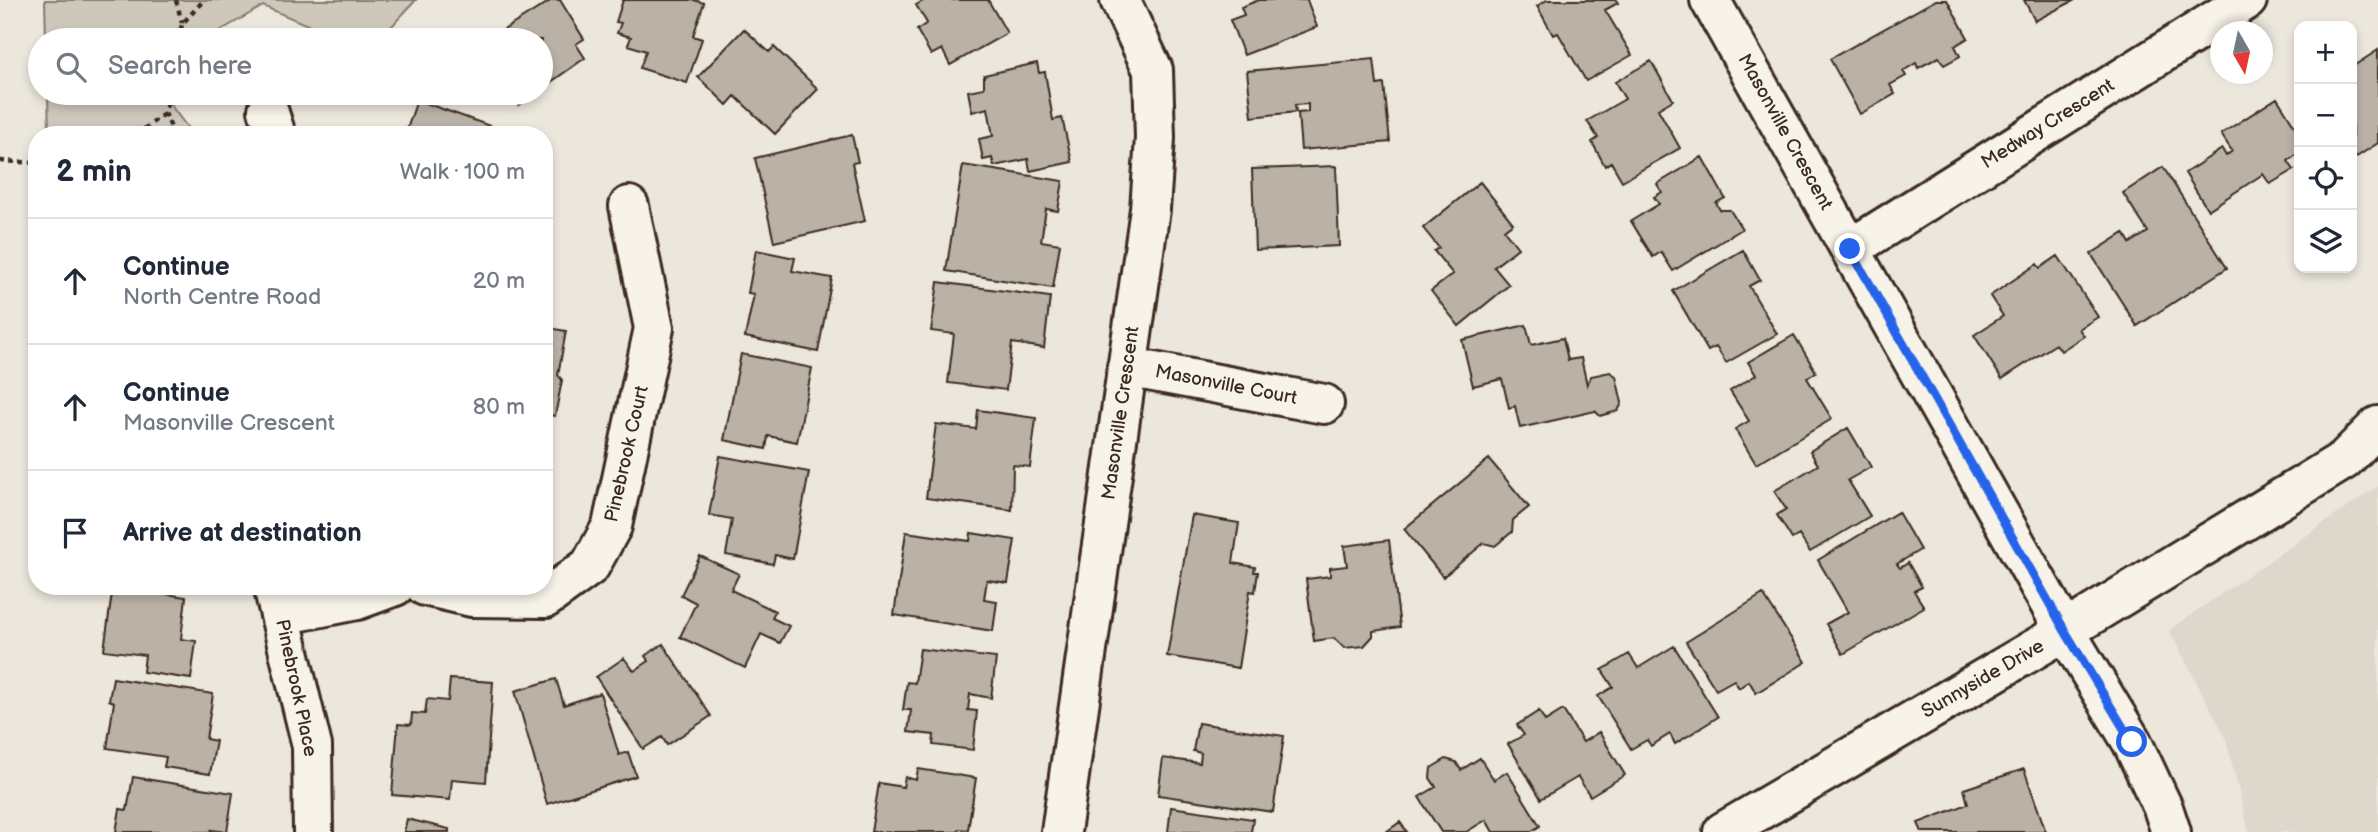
<!DOCTYPE html>
<html lang="en">
<head>
<meta charset="utf-8">
<style>
  :root { --surface:#fff; --page:#f6f6f7; --text:#1f2937; --muted:#747a83; --line:#e0e1e3 }
  body { margin:0; font-family:"Balsamiq Sans",sans-serif; background:var(--page); color:var(--text) }
  .controls { position:absolute; right:21px; top:21px; display:grid; overflow:hidden; border-radius:14px; box-shadow:0 4px 10px #0003 }
  .controls button { width:63px; height:63px; display:grid; place-items:center; padding:0; border:0; border-bottom:2px solid var(--line); background:var(--surface); color:var(--text); font:35px sans-serif }
  .compass { position:absolute; left:2210px; top:21px; width:63px; height:63px; border-radius:50%; background:var(--surface); box-shadow:0 4px 10px #0003; rotate:171deg }
  .stop { position:absolute; width:21px; height:21px; margin:-16px; border:5px solid #2563eb; border-radius:50%; background:#fff }
  .stop.end { background:#2563eb; border-color:#fff; box-shadow:0 2px 7px #0008 }
  .list { margin:0; padding:0; list-style:none }
  h2 { display:flex; justify-content:space-between; align-items:center; height:91px; margin:0; padding:0 28px; font-size:30px }
  h2 small { font-size:23px; font-weight:400; color:var(--muted) }
  .list li { display:grid; grid-template-columns:46px 1fr auto; gap:21px; align-items:center; box-sizing:border-box; height:126px; padding:0 28px; border-top:2px solid var(--line) }
  .list b { display:block; font-size:26px; white-space:nowrap }
  .list p { margin:0; font-size:23px; white-space:nowrap; color:var(--muted) }
  .list em { font-size:23px; font-style:normal; color:var(--muted) }
  .icon { flex:none; width:38px; height:38px; fill:none; stroke:currentColor; stroke-width:2; stroke-linecap:round; stroke-linejoin:round }
  .map { position:relative; flex:none; width:2378px; height:832px; overflow:hidden }
  .search { position:absolute; background:var(--surface); box-shadow:0 4px 10px #0003; left:28px; top:28px; width:525px; height:77px; display:flex; align-items:center; gap:18px; box-sizing:border-box; padding:0 24px; border-radius:38px; color:var(--muted); font-size:26px }
  .panel { position:absolute; background:var(--surface); box-shadow:0 4px 10px #0003; left:28px; top:126px; width:525px; height:469px; border-radius:28px }
  .map>svg:first-child { display:block }
  .built { fill:#ddd7cc }
  .green { fill:#cec8bc; stroke:#84796d; stroke-width:2 }
  .building { fill:#bab2a7; stroke:#3b2a1e; stroke-width:2 }
  .lines { fill:none; stroke-linecap:round; stroke-linejoin:round }
  .minor-casing { stroke:#3b2a1e; stroke-width:44 }
  .path { stroke:#3b2a1e; stroke-width:4.5; stroke-dasharray:5 5; stroke-linecap:butt }
  .minor { stroke:#f7f3e8; stroke-width:38 }
  .route { stroke:#2563eb; stroke-width:9 }
  .labels { text-anchor:middle; dominant-baseline:central; stroke-width:5; stroke-linejoin:round; paint-order:stroke }
  .street-label { font-size:19px; fill:#3b2a1e; stroke:#f7f3e8 }
</style>
</head>
<body>
<div class="map">
<svg width="2378" height="832" viewBox="0 0 2378 832">
  <rect width="100%" height="100%" fill="#ece7dc"/>
  <filter id="ink" filterUnits="userSpaceOnUse"><feTurbulence type="fractalNoise" baseFrequency=".0143" numOctaves="2"/><feDisplacementMap in="SourceGraphic" scale="14" xChannelSelector="R" yChannelSelector="G"/><feConvolveMatrix kernelMatrix="1 2 1 2 8 2 1 2 1" color-interpolation-filters="sRGB"/></filter>
  <g filter="url(#ink)">
    <path class="built" d="M2378 486V832H2249L2225 736 2169 630Z"/>
    <path class="green" d="M45 0H416L379 40H343L263 6 204 40H46Z
      M48 93H164L163 95 193 135H49Z"/>
    <path class="building" d="M552 0H560L584 39 576 44 585 58 541 89V40H494L492 37Z
      M623 0H694L704 3 693 36 702 39 687 83 640 68 646 51 628 45 631 37 617 33 621 23 616 22Z
      M925 0H988L1007 33 950 65 942 49 931 55 917 30 927 23 916 5Z
      M1259 0H1307L1317 27 1244 55 1230 20 1244 15 1241 7Z
      M1547 0H1616L1618 3 1605 10 1632 55 1586 81 1558 33 1553 35 1537 6Z
      M1936 0H1947L1968 38 1955 46 1960 56 1944 65 1939 57 1918 68 1916 63 1903 71 1906 76 1890 85 1895 94 1860 114 1830 59Z
      M2024 0H2075L2035 21Z
      M744 29 769 52 774 47 818 89 775 134 735 96 727 105 698 77Z
      M2378 50V143L2352 160V67Z
      M1374 59 1377 85 1384 84 1390 142 1301 150 1298 113 1308 112V104L1295 105 1296 112 1252 117 1247 71Z
      M1651 61 1673 100 1658 109 1680 148 1622 181 1611 162 1605 166 1592 142 1598 138 1587 121 1625 99 1615 82Z
      M1037 63 1039 73 1045 72 1053 120 1062 118 1072 162 1030 171 1028 159 994 166 992 158 983 160 979 139 993 136 988 108 972 112 968 91 984 88V75Z
      M511 93H536L519 105Z
      M2277 98 2299 133V153L2288 161 2294 170 2270 184 2263 174 2208 210 2185 173 2222 149 2226 156 2232 151 2221 134Z
      M417 100 507 132 506 135H405Z
      M852 135 858 162 852 163 865 221 774 242 755 158Z
      M1702 157 1725 198 1716 203 1720 210H1730L1742 229 1673 271 1661 252 1653 257 1631 221 1659 204 1654 197 1662 192 1657 184Z
      M963 165 1063 181 1058 211 1046 209 1041 241 1060 244 1053 288 946 271Z
      M1336 166 1339 246 1255 250 1252 169Z
      M2163 167 2227 268 2137 326 2091 254 2124 233 2130 243 2148 232 2123 193Z
      M1480 182 1513 223 1504 230 1518 248 1494 267 1509 285 1459 326 1431 291 1453 274 1434 251 1439 248 1423 228Z
      M756 250 795 258 792 271 832 278 818 352 745 337 754 294 748 293Z
      M1743 250 1760 280 1749 286 1777 334 1726 363 1716 347 1708 351 1673 291Z
      M2058 256 2098 317 2079 329 2084 336 2061 351 2056 344 2002 379 1974 335 2003 316 1990 296 2037 264 2040 268Z
      M938 282 1050 297 1044 348 1012 343 1006 390 948 383 954 334 931 331Z
      M1526 325 1531 345 1563 338 1568 360 1581 358 1587 385 1591 376 1610 372 1616 376 1622 403 1618 411 1600 416 1595 411 1520 428 1515 406 1509 408 1502 379 1473 386 1462 340Z
      M544 327 566 331 558 375 562 380 555 416 544 414Z
      M1794 335 1816 372 1807 378 1832 419 1756 464 1735 429 1749 421 1730 391 1756 375 1748 362Z
      M741 354 812 368 797 442 768 436 766 449 724 440Z
      M978 410 1036 418 1030 467 1013 465 1012 510 926 498 936 424 976 429Z
      M1848 428 1871 467 1848 480 1870 516 1810 552 1799 535 1792 539 1777 515 1786 509 1774 491 1818 465 1810 451Z
      M720 456 809 472 793 559 775 555 773 564 726 555 732 519 709 515Z
      M1489 459 1529 507 1513 520 1512 532 1495 546 1484 543 1443 577 1404 529Z
      M1898 512 1920 550 1897 564 1900 568 1908 563 1922 587 1914 591 1924 607 1843 654 1826 624 1848 612 1818 560Z
      M1192 515 1239 523 1233 563 1255 567 1254 572H1258L1255 592 1250 591 1238 668 1167 656Z
      M906 532 970 541 971 533 1015 540 1008 583 987 580 984 599 997 601 993 631 894 615Z
      M1389 540 1400 627 1373 631V636L1364 646 1344 648 1334 638 1314 641 1306 579 1330 576V568L1347 566 1344 546Z
      M700 556 739 574 731 590 775 611 772 618 789 626 780 643 761 634 745 668 680 637 696 603 681 595Z
      M113 586 186 597 181 639 196 641 191 679 143 672 145 655 104 650Z
      M1763 594 1806 662 1756 693 1749 681 1739 688 1734 680 1716 690 1686 642Z
      M663 644 711 716 667 745 662 737 643 749 596 677 624 658 634 671 649 661 645 656Z
      M1674 646 1718 717 1675 744 1670 734 1651 746 1647 740 1631 749 1598 696 1613 687 1602 670 1629 654 1638 668Z
      M920 649 996 658 991 698 970 694 968 710 977 711 973 750 933 745 934 735 908 732 911 710H903L907 682 915 683Z
      M113 678 213 694 206 739 216 741 210 774 164 767 166 757 107 748 114 702 109 700Z
      M450 679 493 682 486 782 452 779 450 800 392 795 398 724 411 725 412 713 425 714 427 699 448 701Z
      M556 679 564 705 600 693 619 755 628 752 636 776 547 804 515 691Z
      M1563 710 1583 742 1599 732 1625 775 1590 796 1578 777 1541 799 1508 744 1524 735 1517 725 1539 711 1545 721Z
      M1198 723 1284 736 1273 812 1158 795 1163 758 1200 763 1201 753 1193 751Z
      M1480 758 1494 780 1507 772 1540 826 1530 832H1493L1486 820 1466 832H1441L1419 797 1436 787 1430 778 1431 768 1446 759 1456 762 1461 770Z
      M918 769 976 778 968 830 959 829 958 832H871L879 783 903 787 905 777 916 780Z
      M2024 769 2046 832H1922L1918 823 1968 804 1964 789Z
      M133 777 233 793 227 832 211 830V832H116L120 809 127 810Z
      M1171 807 1253 819 1251 832H1168Z
      M407 819 449 829V832H404Z
      M1400 822 1407 832H1386Z"/>
    <g class="lines">
      <defs>
        <path id="minor" d="M1710 0 2065 631 2132 742 2163 808 2171 832
          M268 110 276 135
          M1850 249 2247 0
          M1127 367 1324 404
          M273 586 312 746 313 832
          M425 586 472 597 546 598 590 566 612 526 654 328 629 206
          M281 615 357 600 395 586
          M1061 832 1150 209 1155 138 1153 70 1120 0
          M1723 832 2065 631 2344 460 2378 426"/>
      </defs>
      <use href="#minor" class="minor-casing"/>
      <path class="path" d="M176 0 182 23
        M179 40 182 24 204 0
        M169 93 165 113 174 135
        M136 135 165 113
        M0 161 37 163"/>
      <use href="#minor" class="minor"/>
    </g>
  </g>
  <g class="lines" filter="url(#ink)">
    <path class="route" d="M1850 249 2065 631 2132 742"/>
  </g>
  <g class="labels">
    <g class="street-label">
      <text transform="translate(2048 124) rotate(-32)">Medway Crescent</text>
      <text transform="translate(1785 132) rotate(61)">Masonville Crescent</text>
      <text transform="translate(1226 385) rotate(11)">Masonville Court</text>
      <text transform="translate(1121 413) rotate(-82)">Masonville Crescent</text>
      <text transform="translate(627 454) rotate(-77)">Pinebrook Court</text>
      <text transform="translate(1983 679) rotate(-30)">Sunnyside Drive</text>
      <text transform="translate(296 688) rotate(78)">Pinebrook Place</text>
    </g>
  </g>
</svg>
<div class="controls">
<button>+</button>
<button>−</button>
<button><svg class="icon" aria-label="locate" viewBox="0 0 24 24"><circle cx="12" cy="12" r="6"/><path d="M12 2v4M12 18v4M2 12h4M18 12h4"/></svg></button>
<button><svg class="icon" aria-label="layers" viewBox="0 0 24 24"><path d="M12 4l9 5-9 5-9-5zM3 14l9 5 9-5"/></svg></button>
</div>
<svg class="compass" viewBox="-18 -18 36 36"><path d="M0-13l5 13h-10z" fill="#e53935"/><path d="M0 13l5-13h-10z" fill="#747a83"/></svg>
<div class="stop" style="left:2132px;top:742px"></div>
<div class="stop end" style="left:1850px;top:249px"></div>
<div class="search"><svg class="icon" aria-label="search" viewBox="0 0 24 24"><circle cx="10" cy="10" r="6"/><path d="M15 15l6 6"/></svg>Search here</div>
<section class="panel">
<h2>2 min<small>Walk · 100 m</small></h2>
<ul class="list">
<li><svg class="icon" aria-label="ahead" viewBox="0 0 24 24"><path d="M12 20V5M6 11l6-6 6 6"/></svg><div><b>Continue</b><p>North Centre Road</p></div><em>20 m</em></li>
<li><svg class="icon" aria-label="ahead" viewBox="0 0 24 24"><path d="M12 20V5M6 11l6-6 6 6"/></svg><div><b>Continue</b><p>Masonville Crescent</p></div><em>80 m</em></li>
<li><svg class="icon" aria-label="arrive" viewBox="0 0 24 24"><path d="M6 21V4h12l-3 4 3 4H6"/></svg><div><b>Arrive at destination</b></div></li>
</ul>
</section>
</div>
</body>
</html>
